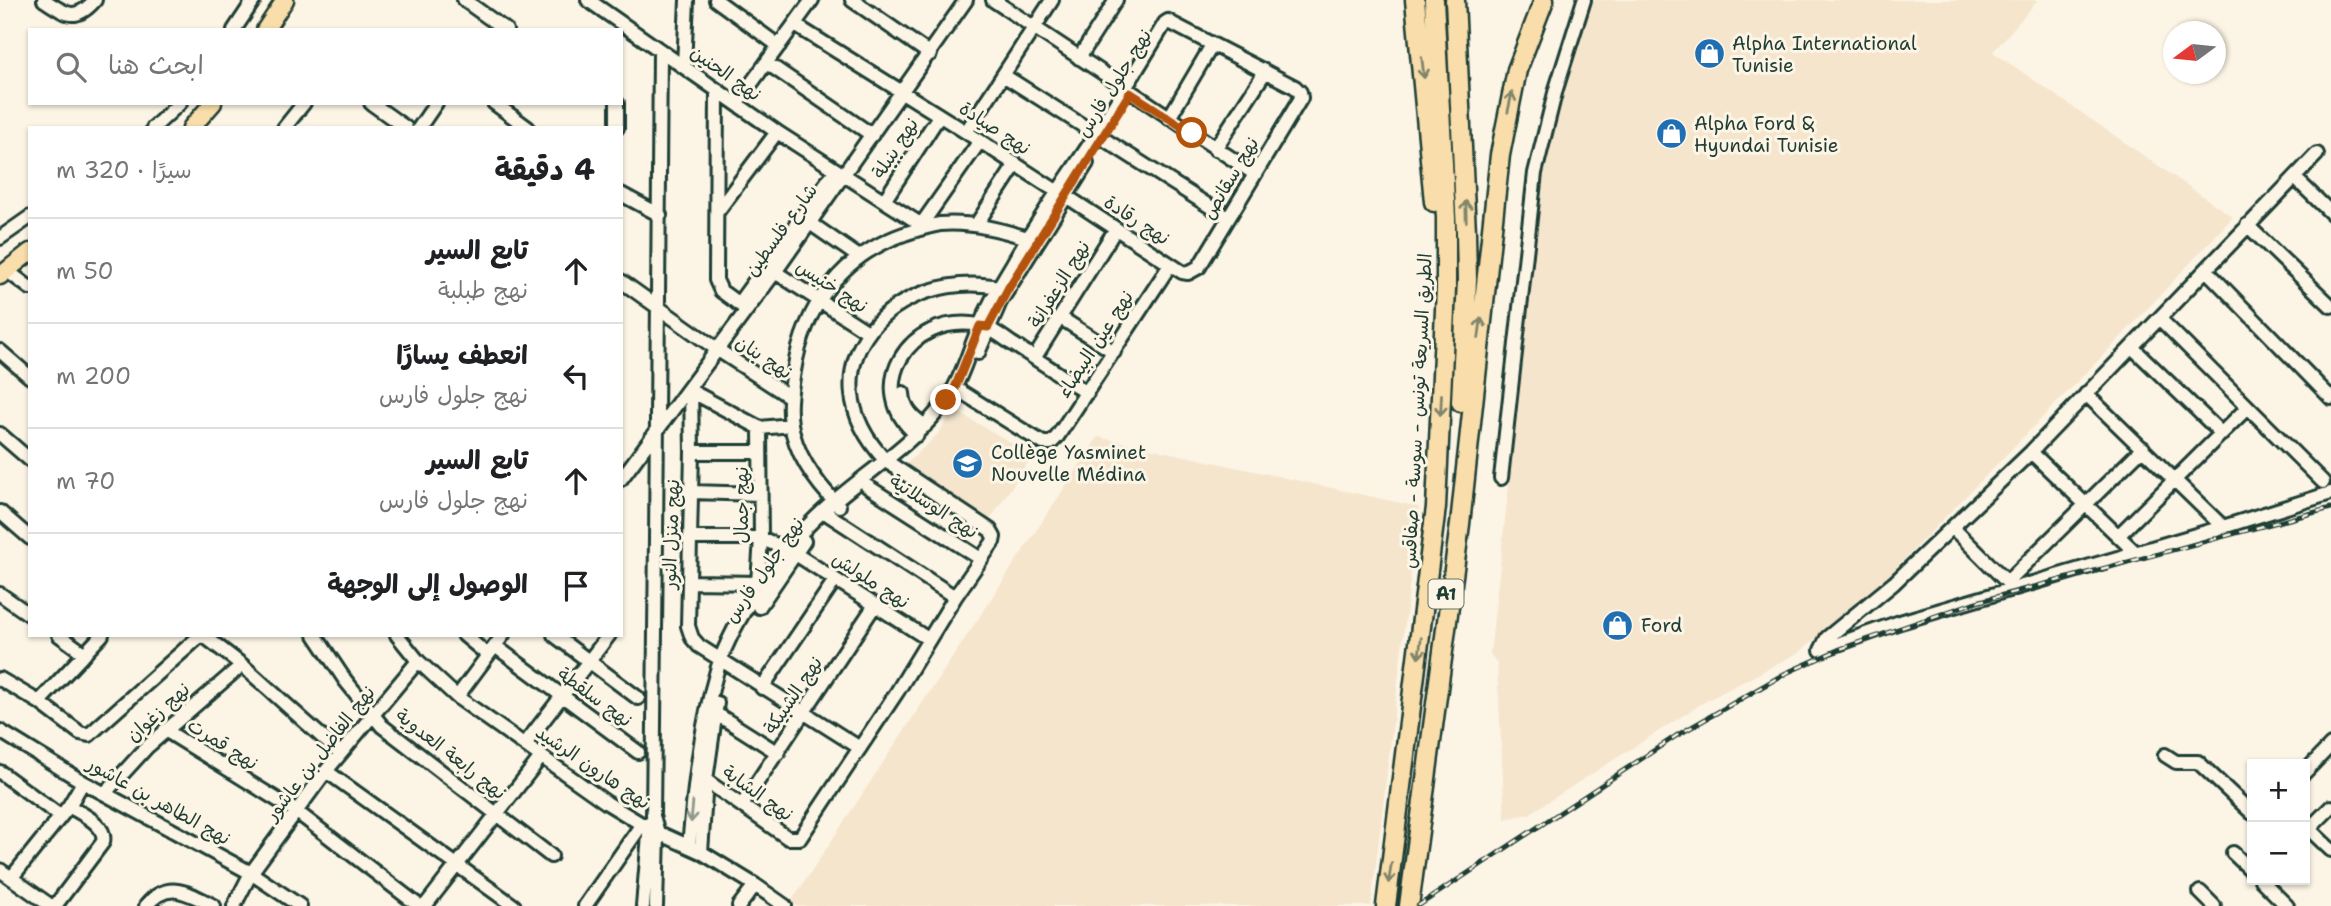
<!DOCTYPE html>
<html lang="ar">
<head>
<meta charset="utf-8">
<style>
  :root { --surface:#fff; --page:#f2f2f2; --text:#202124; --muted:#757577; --line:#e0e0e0 }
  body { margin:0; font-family:"Shantell Sans","Playpen Sans Arabic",sans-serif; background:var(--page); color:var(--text); direction:rtl }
  .controls { position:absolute; right:21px; bottom:21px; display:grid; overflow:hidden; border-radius:0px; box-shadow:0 2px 5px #0004 }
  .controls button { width:63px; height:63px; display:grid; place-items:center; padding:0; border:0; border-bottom:2px solid var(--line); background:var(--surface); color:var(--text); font:35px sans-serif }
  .compass { position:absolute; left:2163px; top:21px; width:63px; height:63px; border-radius:50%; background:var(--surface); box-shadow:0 2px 5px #0004; rotate:255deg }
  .stop { position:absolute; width:21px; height:21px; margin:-16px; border:5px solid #b45309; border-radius:50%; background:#fff }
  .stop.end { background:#b45309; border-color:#fff; box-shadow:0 2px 7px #0008 }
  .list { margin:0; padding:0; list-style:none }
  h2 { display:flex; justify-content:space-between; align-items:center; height:91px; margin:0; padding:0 28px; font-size:30px }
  h2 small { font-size:23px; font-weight:400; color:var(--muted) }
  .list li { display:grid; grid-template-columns:46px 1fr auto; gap:21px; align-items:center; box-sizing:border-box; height:105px; padding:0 28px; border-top:2px solid var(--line) }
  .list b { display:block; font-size:26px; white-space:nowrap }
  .list p { margin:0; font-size:23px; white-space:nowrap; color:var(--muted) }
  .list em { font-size:23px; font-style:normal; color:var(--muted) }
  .icon { flex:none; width:38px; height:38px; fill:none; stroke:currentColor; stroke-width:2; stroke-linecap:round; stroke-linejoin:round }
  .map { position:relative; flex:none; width:2331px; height:906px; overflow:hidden; direction:ltr }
  .search { position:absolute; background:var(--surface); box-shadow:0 2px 5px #0004; left:28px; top:28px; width:595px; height:77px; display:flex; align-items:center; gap:18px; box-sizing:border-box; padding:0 24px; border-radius:0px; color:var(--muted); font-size:26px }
  .panel { position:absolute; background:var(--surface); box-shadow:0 2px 5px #0004; left:28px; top:126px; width:595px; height:511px; border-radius:0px; direction:rtl }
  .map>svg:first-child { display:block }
  .built { fill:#f5e5cd }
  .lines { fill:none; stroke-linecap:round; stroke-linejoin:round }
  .minor-casing { stroke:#1f3d34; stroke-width:18 }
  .major-casing { stroke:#1f3d34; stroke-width:21 }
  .highway-casing { stroke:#1f3d34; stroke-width:23 }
  .minor { stroke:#fcf5e5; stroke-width:12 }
  .major { stroke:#f9deab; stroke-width:16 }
  .highway { stroke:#f9deab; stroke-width:18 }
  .rail-casing { stroke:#1f3d34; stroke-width:5 }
  .rail { stroke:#fcf5e5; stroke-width:2.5; stroke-dasharray:8; stroke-linecap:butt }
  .oneway { stroke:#81856a }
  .oneway2 { stroke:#8e998c }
  .route { stroke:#b45309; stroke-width:9 }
  .labels { text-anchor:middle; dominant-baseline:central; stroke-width:6; stroke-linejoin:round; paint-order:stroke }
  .shield { fill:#fcf5e5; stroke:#617469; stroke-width:2 }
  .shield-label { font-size:18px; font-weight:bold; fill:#1f3d34 }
  .poi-label { font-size:19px; fill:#1f3d34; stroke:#fcf5e5; text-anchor:start }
  .street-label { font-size:19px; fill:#1f3d34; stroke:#fcf5e5 }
</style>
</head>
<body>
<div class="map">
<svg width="2331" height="906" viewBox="0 0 2331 906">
  <rect width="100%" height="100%" fill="#fcf5e5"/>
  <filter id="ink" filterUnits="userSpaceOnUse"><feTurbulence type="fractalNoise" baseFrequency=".0143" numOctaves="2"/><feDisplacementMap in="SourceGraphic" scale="14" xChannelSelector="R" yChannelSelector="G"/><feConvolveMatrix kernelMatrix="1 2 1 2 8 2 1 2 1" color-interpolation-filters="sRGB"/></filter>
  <g filter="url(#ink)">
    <path class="built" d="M1590 0H2038L1993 52 2233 217 2121 337 1886 578 1800 652 1706 701 1529 814 1505 819 1497 663 1490 654 1511 466 1541 168Z
      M954 410 1033 455 987 524 899 471 937 435Z
      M1098 437 1419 507 1371 906H797L791 902Z"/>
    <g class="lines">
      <defs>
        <path id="minor" d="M44 0C66 14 75 23 95 0
          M464 0 506 30
          M588 0 777 132 925 227
          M716 0 779 46
          M852 0 930 54
          M993 0 1255 174
          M234 30 254 0
          M1079 58 1116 0
          M767 63 872 135
          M684 66 687 0
          M1003 75 1228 218
          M717 90 716 280 721 291 747 310
          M371 103 406 128
          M494 103 528 128
          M737 103 812 0
          M1169 118 1212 45
          M153 128 180 103
          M284 128 304 103
          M419 128 436 103
          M617 128V103
          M966 132 1052 0
          M1215 149 1265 72
          M2295 178 2331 213
          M621 194 660 215
          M884 201 939 116
          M717 212 777 132
          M810 223 859 257
          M921 225 980 141
          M976 225 1016 164
          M2247 225 2331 306
          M0 238 30 217
          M6 270 30 288
          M2206 270 2331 398
          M775 272 868 332
          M621 281 718 350 790 397
          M738 304 835 171
          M1061 318 1114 352
          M2160 319 2323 482
          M2132 347 2222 434
          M0 351 30 377
          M978 353 1000 302 1087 163
          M1035 357 1115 230
          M691 386 692 452 688 626 692 638 699 646 860 748
          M955 388 1043 443H1051L1057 437 1170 265
          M691 391 760 428 791 425
          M903 393C904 409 912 417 925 426
          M2086 394 2223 527
          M0 434 30 460
          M917 435C862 390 908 312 979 325 991 328 1001 336 1011 343 1037 359 1062 376 1087 393
          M692 452H760
          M2031 452 2136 553
          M1501 478 1535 173 1556 89 1584 0
          M621 479 775 272 966 0
          M867 486 981 559
          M691 492 760 494
          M839 506C817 484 796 456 791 424 788 407 791 389 794 371 804 307 841 256 904 234 916 230 927 226 940 224 971 221 1004 230 1033 240
          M0 512 30 538
          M829 515 955 597
          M1953 528 2008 583
          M2119 535 2248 407
          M690 538H761L794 553 928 639
          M689 582 763 583
          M758 583 761 538 760 428
          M2007 589 2010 579 2143 448
          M0 594 30 615
          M759 607 804 541
          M59 635 85 654
          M203 635 242 665 340 753
          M315 635 345 680 382 726 551 856
          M397 635 418 661 457 697 607 803 648 828 701 852 755 885 785 906
          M464 635 488 655
          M554 635 638 698
          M495 646 638 752
          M1821 650 1827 638 1894 583 2031 452 2317 154
          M1821 650 1900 622 2223 527 2331 493
          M0 679 39 702 80 733 89 735 201 635
          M762 688 835 580
          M457 697 503 635
          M39 702 102 635
          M715 713 778 753
          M165 730 297 812 419 906
          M0 731 83 782 251 873 300 906
          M525 744 609 635
          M2165 755 2176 762H2198L2252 813
          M326 771 514 906
          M0 772 60 816
          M2305 772 2331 745
          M701 777 788 838H800L897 692 955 597 993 542 994 537 990 530 886 461C798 368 893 264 1004 288
          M105 793 147 747 242 665
          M742 805 875 605
          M2309 829 2331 850
          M2305 833 2331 807
          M689 846C694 793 699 741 712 689 715 679 717 668 721 658 740 610 784 546 823 511 865 473 914 445 948 398 962 378 968 353 978 330 987 308 999 286 1012 265 1037 220 1067 179 1095 136 1119 99 1142 61 1165 23L1168 21 1173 24 1295 87 1300 92 1301 98 1199 267 1188 273 1182 272 1066 196 1058 192 966 132 795 25
          M701 852 706 780 717 703
          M2233 853 2252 871
          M0 870 51 906
          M12 877 69 806 83 782
          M2261 880 2287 906
          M2200 892 2214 906
          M55 906 103 842C107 824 81 814 69 806
          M146 906C168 879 188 893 214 906
          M234 906 251 873 326 771 418 661
          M425 906 541 757
          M585 906 642 824
          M643 906 650 823
          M656 906 658 833 653 816C655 561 660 306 660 51
          M739 906 755 885"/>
        <path id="major" d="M265 30 285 0
          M191 128 213 103
          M0 276 30 252"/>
        <path id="highway" d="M1415 0 1434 202
          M1455 0 1466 232 1467 280 1461 402
          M1386 906 1436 507 1446 288V218L1434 0
          M1409 906 1460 524 1500 155 1517 70 1544 0"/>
      </defs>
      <use href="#minor" class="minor-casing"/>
      <use href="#major" class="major-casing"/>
      <use href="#highway" class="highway-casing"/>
      <use href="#minor" class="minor"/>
      <use href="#major" class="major"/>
      <use href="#highway" class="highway"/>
      <defs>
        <path id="rail" d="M1418 906 1676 736 1786 673 1840 649 1973 603 2331 508"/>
      </defs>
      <use href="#rail" class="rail-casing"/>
      <use href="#rail" class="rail"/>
    </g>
    <defs><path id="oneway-shaft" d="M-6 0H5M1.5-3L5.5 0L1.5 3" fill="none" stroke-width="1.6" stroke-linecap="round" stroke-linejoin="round" transform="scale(1.75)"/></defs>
    <g class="oneway">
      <use href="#oneway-shaft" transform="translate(1423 68) rotate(83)"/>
      <use href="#oneway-shaft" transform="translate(1510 102) rotate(-78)"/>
      <use href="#oneway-shaft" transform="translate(1466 211) rotate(-91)"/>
      <use href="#oneway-shaft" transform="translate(1480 328) rotate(-83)"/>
      <use href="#oneway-shaft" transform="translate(1441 405) rotate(93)"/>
      <use href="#oneway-shaft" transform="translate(1420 648) rotate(97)"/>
      <use href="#oneway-shaft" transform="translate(1390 873) rotate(98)"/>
    </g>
    <use class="oneway2" href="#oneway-shaft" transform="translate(692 812) rotate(95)"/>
  </g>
  <g class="lines" filter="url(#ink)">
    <path class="route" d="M946 400 955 388 980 326 988 327 1008 289 1130 93 1192 133"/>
  </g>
  <defs>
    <symbol id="shop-disc" viewBox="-11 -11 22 22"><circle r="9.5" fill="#1f6fb2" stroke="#fcf5e5"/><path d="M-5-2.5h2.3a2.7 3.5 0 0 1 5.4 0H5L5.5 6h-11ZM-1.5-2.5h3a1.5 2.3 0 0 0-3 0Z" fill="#fff"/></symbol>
    <symbol id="school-disc" viewBox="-11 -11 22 22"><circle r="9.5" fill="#1f6fb2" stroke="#fcf5e5"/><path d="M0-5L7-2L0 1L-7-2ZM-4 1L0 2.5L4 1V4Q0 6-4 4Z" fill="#fff"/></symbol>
  </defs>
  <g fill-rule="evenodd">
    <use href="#shop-disc" x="1692" y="36" width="35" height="35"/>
    <use href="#shop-disc" x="1654" y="116" width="35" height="35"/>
    <use href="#school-disc" x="950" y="446" width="35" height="35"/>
    <use href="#shop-disc" x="1600" y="608" width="35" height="35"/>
  </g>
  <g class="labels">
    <rect class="shield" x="1428.5" y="579.5" width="35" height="29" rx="5"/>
    <g class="shield-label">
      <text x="1446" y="594">A1</text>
    </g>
    <g class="poi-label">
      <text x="1732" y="43">Alpha International<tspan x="1732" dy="22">Tunisie</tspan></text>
      <text x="1694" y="123">Alpha Ford &amp;<tspan x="1694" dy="22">Hyundai Tunisie</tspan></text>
      <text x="991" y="452">Collège Yasminet<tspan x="991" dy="22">Nouvelle Médina</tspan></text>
      <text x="1641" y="625">Ford</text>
    </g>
    <g class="street-label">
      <text transform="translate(726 73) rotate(35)">نهج الحنين</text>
      <text transform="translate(1114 83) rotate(-58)">نهج جلول فارس</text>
      <text transform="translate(995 128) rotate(33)">نهج صيادة</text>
      <text transform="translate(895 148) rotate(-57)">نهج بنبلة</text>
      <text transform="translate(1230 178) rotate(-59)">نهج سقانص</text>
      <text transform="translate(1137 220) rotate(33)">نهج رقادة</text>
      <text transform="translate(781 230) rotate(-54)">شارع فلسطين</text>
      <text transform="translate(1059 284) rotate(-58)">نهج الزعفرانة</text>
      <text transform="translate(832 286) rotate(33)">نهج خنيس</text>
      <text transform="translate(1095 344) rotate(-57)">نهج عين البيضاء</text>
      <text transform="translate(764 357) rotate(33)">نهج بنان</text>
      <text transform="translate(1417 411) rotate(-87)">الطريق السريعة تونس - سوسة - صفاقس</text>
      <text transform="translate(741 505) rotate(-90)">نهج جمال</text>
      <text transform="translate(934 506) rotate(33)">نهج الوسلاتية</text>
      <text transform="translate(671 534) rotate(-88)">نهج منزل النور</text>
      <text transform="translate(764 570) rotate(-55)">نهج جلول فارس</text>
      <text transform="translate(871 580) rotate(33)">نهج ملولش</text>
      <text transform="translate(793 695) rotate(-56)">نهج الشبيكة</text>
      <text transform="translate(595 697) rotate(36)">نهج سلقطة</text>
      <text transform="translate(158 712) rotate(-42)">نهج زغوان</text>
      <text transform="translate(223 744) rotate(32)">نهج قمرت</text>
      <text transform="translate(320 753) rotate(-52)">نهج الفاضل بن عاشور</text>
      <text transform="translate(451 754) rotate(38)">نهج رابعة العدوية</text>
      <text transform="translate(593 767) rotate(34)">نهج هارون الرشيد</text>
      <text transform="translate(758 793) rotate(35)">نهج الشابة</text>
      <text transform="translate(159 801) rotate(29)">نهج الطاهر بن عاشور</text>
    </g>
  </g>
</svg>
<div class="controls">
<button>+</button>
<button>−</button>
</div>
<svg class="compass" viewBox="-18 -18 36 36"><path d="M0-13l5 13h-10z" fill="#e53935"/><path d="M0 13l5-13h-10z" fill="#757577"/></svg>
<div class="stop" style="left:1192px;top:133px"></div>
<div class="stop end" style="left:946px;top:400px"></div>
<div class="search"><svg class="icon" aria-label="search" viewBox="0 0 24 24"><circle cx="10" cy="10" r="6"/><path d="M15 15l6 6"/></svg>ابحث هنا</div>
<section class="panel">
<h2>4 دقيقة<small>سيرًا · 320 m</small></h2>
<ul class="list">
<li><svg class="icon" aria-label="ahead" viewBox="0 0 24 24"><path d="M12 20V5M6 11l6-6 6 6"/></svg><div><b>تابع السير</b><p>نهج طبلبة</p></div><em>50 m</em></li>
<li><svg class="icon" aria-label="left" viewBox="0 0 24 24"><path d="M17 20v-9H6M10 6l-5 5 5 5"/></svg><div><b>انعطف يسارًا</b><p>نهج جلول فارس</p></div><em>200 m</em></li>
<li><svg class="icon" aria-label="ahead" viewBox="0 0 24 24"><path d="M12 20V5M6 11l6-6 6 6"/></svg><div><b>تابع السير</b><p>نهج جلول فارس</p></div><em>70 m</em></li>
<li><svg class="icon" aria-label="arrive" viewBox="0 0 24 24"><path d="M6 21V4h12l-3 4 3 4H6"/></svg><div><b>الوصول إلى الوجهة</b></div></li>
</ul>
</section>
</div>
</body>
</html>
